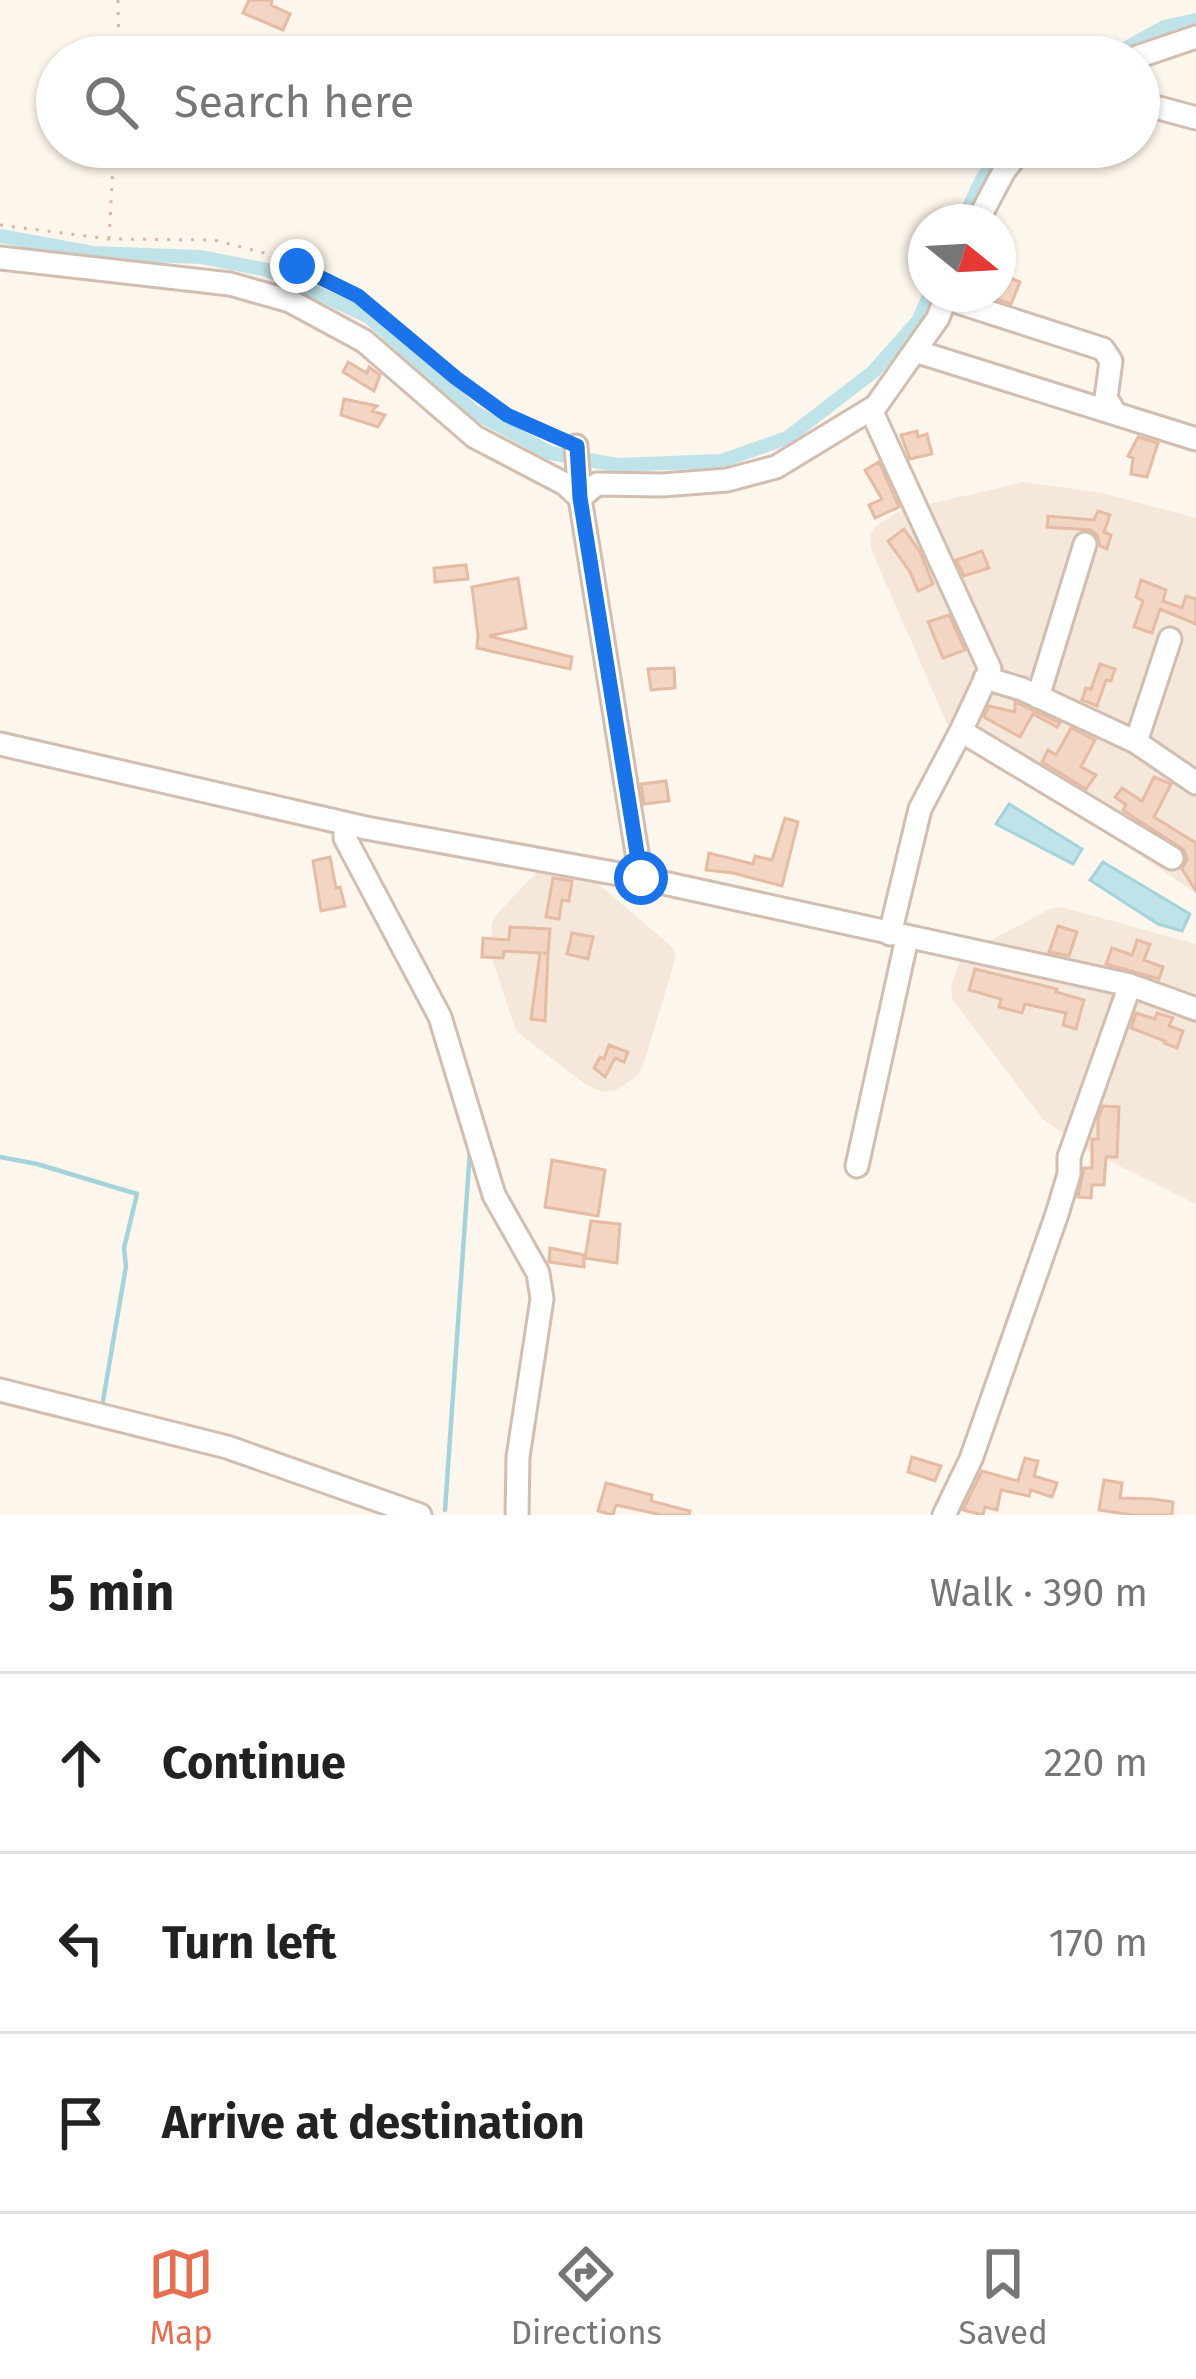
<!DOCTYPE html>
<html lang="en">
<head>
<meta charset="utf-8">
<style>
  :root { --surface:#fff; --page:#f6f6f6; --text:#222; --muted:#767676; --line:#e0e0e0; --accent:#e76f51 }
  body { margin:0; font-family:"Fira Sans",sans-serif; background:var(--page); color:var(--text) }
  .compass { position:absolute; left:908px; top:204px; width:108px; height:108px; border-radius:50%; background:var(--surface); box-shadow:0 3px 9px #0004; rotate:108deg }
  .stop { position:absolute; width:36px; height:36px; margin:-27px; border:9px solid #1a73e8; border-radius:50%; background:#fff }
  .stop.end { background:#1a73e8; border-color:#fff; box-shadow:0 3px 12px #0008 }
  .list { margin:0; padding:0; list-style:none }
  h2 { display:flex; justify-content:space-between; align-items:center; height:156px; margin:0; padding:0 48px; font-size:51px }
  h2 small { font-size:39px; font-weight:400; color:var(--muted) }
  .list li { display:grid; grid-template-columns:78px 1fr auto; gap:36px; align-items:center; box-sizing:border-box; height:180px; padding:0 48px; border-top:3px solid var(--line) }
  .list b { display:block; font-size:45px; white-space:nowrap }
  .list em { font-size:39px; font-style:normal; color:var(--muted) }
  .icon { flex:none; width:66px; height:66px; fill:none; stroke:currentColor; stroke-width:2; stroke-linecap:round; stroke-linejoin:round }
  .map { position:relative; flex:none; width:1196px; height:1515px; overflow:hidden }
  .search { position:absolute; background:var(--surface); box-shadow:0 3px 9px #0004; left:36px; right:36px; top:36px; height:132px; display:flex; align-items:center; gap:30px; box-sizing:border-box; padding:0 42px; border-radius:66px; color:var(--muted); font-size:45px }
  .sheet { height:696px; background:var(--surface) }
  nav { display:flex; justify-content:space-around; align-items:center; box-sizing:border-box; height:168px; border-top:3px solid var(--line); background:var(--surface); font-size:33px; color:var(--muted) }
  nav a { display:grid; justify-items:center; gap:6px }
  nav .on { color:var(--accent) }
  .map>svg:first-child { display:block }
  .residential { fill:#f5e8da }
  .water { fill:#bfe3e8; stroke:#a5d3da; stroke-width:3 }
  .lines { fill:none; stroke-linecap:round; stroke-linejoin:round }
  .stream { stroke:#a5d3da; stroke-width:4.5 }
  .canal { stroke:#bfe3e8; stroke-width:14 }
  .building { fill:#f3d5c3; stroke:#e6bba3; stroke-width:3 }
  .minor-casing { stroke:#d1beb0; stroke-width:27 }
  .path { stroke:#d9b8a5; stroke-width:3; stroke-dasharray:3 9; stroke-linecap:butt }
  .minor { stroke:#fff; stroke-width:21 }
  .route { stroke:#1a73e8; stroke-width:15 }
</style>
</head>
<body>
<div class="map">
<svg width="1196" height="1515" viewBox="0 0 1196 1515">
  <rect width="100%" height="100%" fill="#fdf6ec"/>
  <path class="residential" d="M1024 482 1102 493 1196 518V893L1126 846 1084 814 956 744 871 549 870 536 875 527 899 511Z
    M540 869 582 870 672 947 676 957 645 1059 638 1075 616 1090 602 1092 584 1083 516 1031 491 955 492 923 497 914Z
    M1061 907 1196 944V1204L1089 1151 1043 1119 952 999 951 986 962 955 1050 909Z"/>
  <path class="water" d="M1009 804 1082 849 1073 864 996 824Z
    M1103 862 1190 914 1182 931 1158 924 1090 880Z"/>
  <g class="lines">
    <path class="stream" d="M0 1157 37 1164 137 1194 124 1248 126 1266 103 1401
      M445 1510 470 1150"/>
    <path class="canal" d="M1110 57 1164 27 1196 20
      M962 222 983 177 1006 147
      M0 236 93 253 201 257 267 270 369 317 474 412 550 453 617 465 721 461 787 438 873 372 918 321 930 294"/>
  </g>
  <path class="building" d="M249 0H272L271 5 290 14 283 30 243 13Z
    M1001 274 1020 282 1011 304 991 297 993 294H998Z
    M348 362 367 373 369 367 380 375 374 391 343 372Z
    M344 399 377 406 372 411 385 415 378 427 341 415Z
    M917 431 918 437 927 434 932 454 910 459 901 435Z
    M1138 437 1158 443 1147 477 1131 474 1133 458 1128 456Z
    M879 462 899 507 875 518 869 505 882 499 865 470Z
    M1098 511 1110 515 1104 532 1111 535 1107 549 1100 546 1097 535 1090 530 1047 527 1048 516 1094 520Z
    M904 529 920 552 933 584 918 591 910 572 888 541Z
    M982 551 989 568 964 576 956 560Z
    M466 565 468 579 435 582 434 568Z
    M518 578 526 628 489 636 572 657 570 669 477 648 478 636 472 587Z
    M1141 580 1166 590 1163 601 1182 608 1186 596 1196 599V624L1160 609 1152 633 1134 627 1143 601 1136 597Z
    M949 615 965 650 943 658 928 622Z
    M1100 664 1115 669 1111 681 1106 680 1097 706 1082 700 1086 688 1091 689Z
    M674 668 675 688 651 690 648 669Z
    M1015 702 1017 703 1060 723 1057 727 1033 714 1020 737 984 717 989 706 1015 712Z
    M1071 728 1095 740 1081 767 1096 775 1086 789 1042 762 1048 750 1056 755Z
    M1154 777 1171 784 1154 817 1196 843V891L1182 869 1187 859 1184 850 1130 815 1123 810 1126 805 1115 797 1122 788 1142 801Z
    M666 781 669 801 644 804 641 784Z
    M785 818 798 822 782 886 733 873 706 870 709 853 753 864 755 856 772 860Z
    M330 857 336 888 340 887 345 906 321 911 313 861Z
    M553 878 572 881 569 901 562 900 559 919 546 917Z
    M1058 926 1077 932 1069 956 1049 952Z
    M510 927 550 929 548 953H543L548 954 545 1021 531 1019 540 953 504 951 503 958 482 957 483 938 509 940Z
    M572 933 593 937 588 959 567 954Z
    M1137 940 1150 944 1144 960 1163 967 1159 979 1106 964 1112 948 1132 955Z
    M975 969 1057 989 1056 992 1084 1000 1076 1029 1063 1025 1066 1013 1025 1004 1022 1013 999 1007 1001 999 969 990Z
    M1136 1013 1155 1019 1157 1013 1173 1018 1169 1026 1183 1031 1177 1048 1164 1043 1165 1041 1131 1028Z
    M609 1045 628 1052 624 1062 615 1058 605 1077 594 1068 600 1057 604 1059Z
    M1103 1106 1119 1107 1117 1157H1106L1104 1185H1092L1091 1198 1078 1197 1084 1168H1092V1139H1098V1119Z
    M552 1160 605 1170 598 1216 545 1207Z
    M591 1221 620 1224 617 1263 585 1258Z
    M550 1248 584 1255V1267L549 1262Z
    M912 1457 941 1466 935 1481 908 1472Z
    M1025 1458 1038 1461 1034 1476 1057 1483 1052 1497 1031 1490 1029 1496 1001 1490 997 1510 985 1507 983 1515 963 1510 982 1471 1018 1481Z
    M1104 1480 1122 1483 1120 1498 1153 1499 1173 1502 1172 1515H1133L1099 1510Z
    M606 1483 652 1495 651 1501 690 1511 689 1515H662L616 1505 613 1515 598 1511Z"/>
  <g class="lines">
    <defs>
      <path id="minor" d="M1137 57 1196 37
        M1159 108 1196 118
        M977 222 1004 171 1023 147
        M0 258 230 284 290 301 364 341 475 437 565 484 580 498 641 878
        M945 298 1103 349 1111 361 1106 398 1116 414
        M915 351 1196 439
        M871 410 990 669 961 731 920 809 890 934
        M576 446 580 498
        M580 498 597 484 662 485 727 480 776 467 876 406 938 318 947 294
        M985 678 1022 689 1136 742 1196 783
        M1038 697 1085 544
        M961 731 1172 858
        M1136 742 1170 639
        M0 744 366 828 641 878 1130 985 1196 1009
        M345 823V838L440 1017 494 1195 538 1273 542 1299 518 1457 517 1515
        M857 1166 907 938
        M0 1390 227 1447 420 1515
        M944 1515 971 1459 1057 1214 1069 1174V1157L1130 985"/>
    </defs>
    <use href="#minor" class="minor-casing"/>
    <path class="path" d="M118 0 119 57
      M0 225 109 239 214 240 268 254 358 296 456 378 507 415 558 438
      M109 239 114 147"/>
    <use href="#minor" class="minor"/>
  </g>
  <g class="lines">
    <path class="route" d="M297 266 358 296 456 378 507 415 577 446 580 498 641 878"/>
  </g>
</svg>
<svg class="compass" viewBox="-18 -18 36 36"><path d="M0-13l5 13h-10z" fill="#e53935"/><path d="M0 13l5-13h-10z" fill="#767676"/></svg>
<div class="stop" style="left:641px;top:878px"></div>
<div class="stop end" style="left:297px;top:266px"></div>
<div class="search"><svg class="icon" aria-label="search" viewBox="0 0 24 24"><circle cx="10" cy="10" r="6"/><path d="M15 15l6 6"/></svg>Search here</div>
</div>
<section class="sheet">
<h2>5 min<small>Walk · 390 m</small></h2>
<ul class="list">
<li><svg class="icon" aria-label="ahead" viewBox="0 0 24 24"><path d="M12 20V5M6 11l6-6 6 6"/></svg><div><b>Continue</b></div><em>220 m</em></li>
<li><svg class="icon" aria-label="left" viewBox="0 0 24 24"><path d="M17 20v-9H6M10 6l-5 5 5 5"/></svg><div><b>Turn left</b></div><em>170 m</em></li>
<li><svg class="icon" aria-label="arrive" viewBox="0 0 24 24"><path d="M6 21V4h12l-3 4 3 4H6"/></svg><div><b>Arrive at destination</b></div></li>
</ul>
</section>
<nav>
<a class="on"><svg class="icon" aria-label="map" viewBox="0 0 24 24"><path d="M3 6l6-2 6 2 6-2v14l-6 2-6-2-6 2zM9 4v14M15 6v14"/></svg>Map</a>
<a><svg class="icon" aria-label="directions" viewBox="0 0 24 24"><path d="M12 3l9 9-9 9-9-9zM9 14v-3h6M13 9l2 2-2 2"/></svg>Directions</a>
<a><svg class="icon" aria-label="saved" viewBox="0 0 24 24"><path d="M7 4h10v16l-5-4-5 4z"/></svg>Saved</a>
</nav>
</body>
</html>
